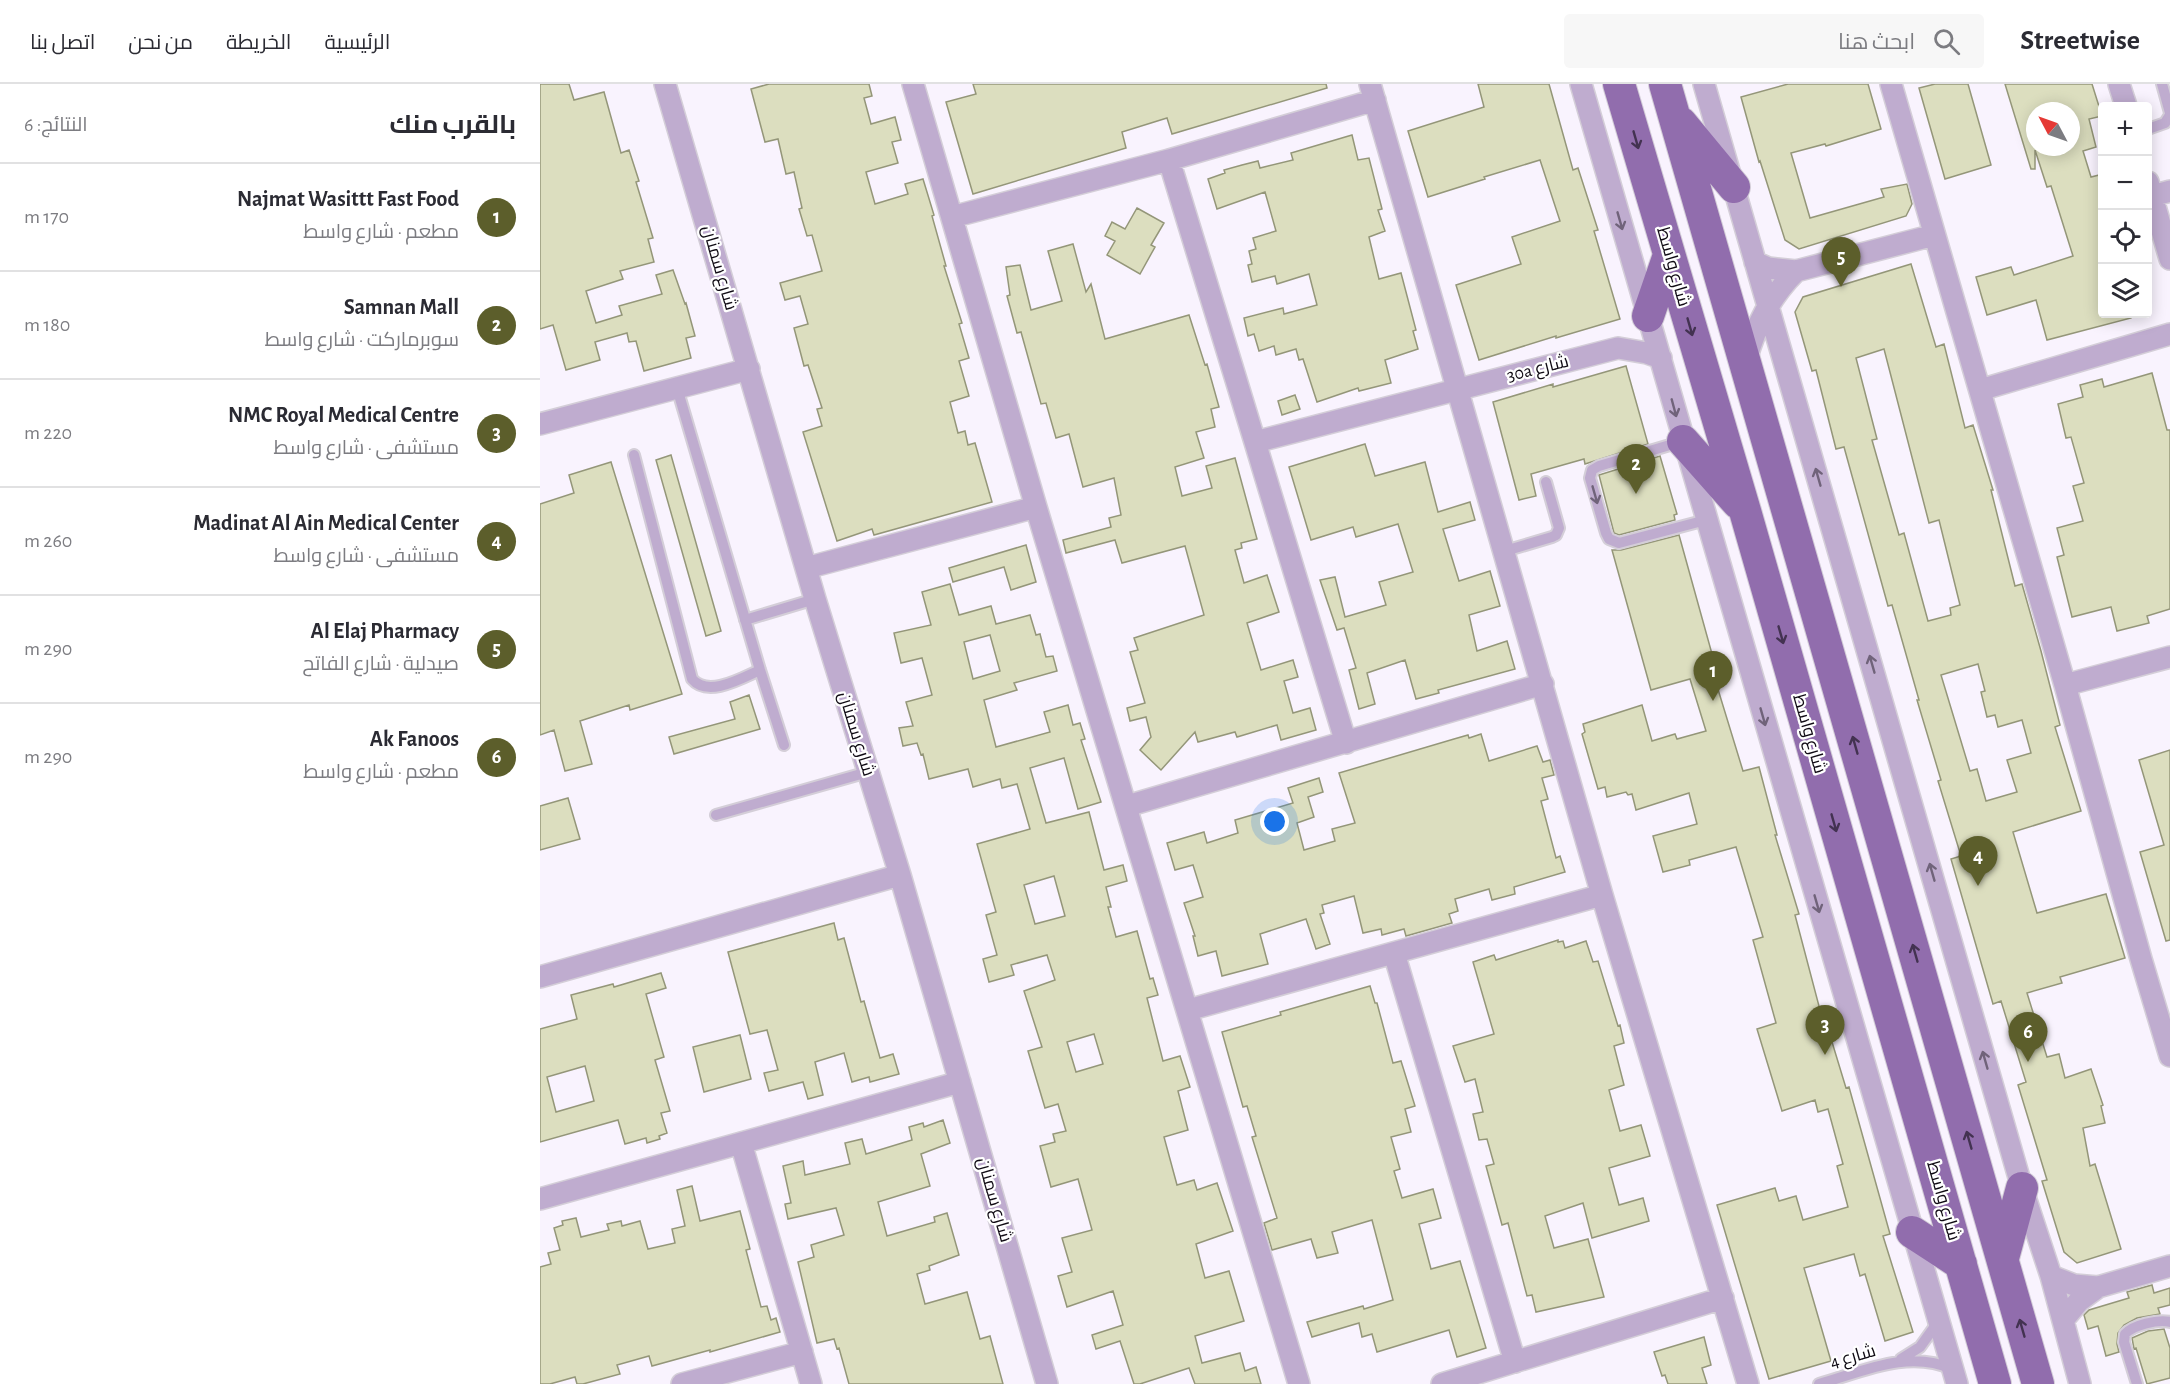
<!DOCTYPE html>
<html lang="ar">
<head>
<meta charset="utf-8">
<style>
  :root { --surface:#fff; --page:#f7f7f7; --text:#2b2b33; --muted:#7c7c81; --line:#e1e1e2; --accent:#5c5e2b }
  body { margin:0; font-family:"Alegreya Sans",Cairo,sans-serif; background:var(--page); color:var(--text); direction:rtl }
  .controls { position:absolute; right:18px; top:18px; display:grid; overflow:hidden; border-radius:6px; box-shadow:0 3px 15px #0003 }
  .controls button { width:54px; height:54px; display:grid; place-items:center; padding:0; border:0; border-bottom:2px solid var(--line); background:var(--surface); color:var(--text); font:30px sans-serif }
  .compass { position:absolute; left:1486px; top:18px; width:54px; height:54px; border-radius:50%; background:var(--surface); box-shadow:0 3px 15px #0003; rotate:311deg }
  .you { position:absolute; left:735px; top:738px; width:21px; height:21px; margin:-15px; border:4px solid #fff; border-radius:50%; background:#1a73e8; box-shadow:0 0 0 9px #1a73e833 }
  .badge { display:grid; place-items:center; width:39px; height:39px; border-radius:50%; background:var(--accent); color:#fff; font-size:20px; font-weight:700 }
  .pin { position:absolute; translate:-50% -50px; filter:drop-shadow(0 2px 3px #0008) }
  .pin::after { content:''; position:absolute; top:32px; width:21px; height:18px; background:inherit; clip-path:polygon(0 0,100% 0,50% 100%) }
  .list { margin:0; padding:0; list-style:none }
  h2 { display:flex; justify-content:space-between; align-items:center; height:78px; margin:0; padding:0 24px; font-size:26px }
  h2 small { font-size:20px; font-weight:400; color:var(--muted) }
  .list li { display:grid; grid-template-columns:39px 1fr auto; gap:18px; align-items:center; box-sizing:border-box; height:108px; padding:0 24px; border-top:2px solid var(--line) }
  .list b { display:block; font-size:22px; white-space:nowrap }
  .list p { margin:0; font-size:20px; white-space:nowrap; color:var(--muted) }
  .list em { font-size:20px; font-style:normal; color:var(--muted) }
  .icon { flex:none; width:33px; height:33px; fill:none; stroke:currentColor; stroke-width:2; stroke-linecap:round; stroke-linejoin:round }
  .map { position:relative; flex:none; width:1630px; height:1300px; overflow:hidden; direction:ltr }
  header { display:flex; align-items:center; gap:36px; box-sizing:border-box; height:84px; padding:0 30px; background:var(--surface); border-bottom:2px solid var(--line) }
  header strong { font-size:28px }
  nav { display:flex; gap:33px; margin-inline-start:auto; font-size:21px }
  .search { width:420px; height:54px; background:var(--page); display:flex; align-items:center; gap:15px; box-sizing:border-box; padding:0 21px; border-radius:6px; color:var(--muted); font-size:22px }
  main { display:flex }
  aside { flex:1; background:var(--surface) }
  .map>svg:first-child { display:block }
  .building { fill:#dcdebf; stroke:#949679; stroke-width:1.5; fill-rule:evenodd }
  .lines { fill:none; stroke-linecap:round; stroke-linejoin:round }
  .service-casing { stroke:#d4ced8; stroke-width:14 }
  .minor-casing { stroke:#d4ced8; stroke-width:24 }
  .primary-casing { stroke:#d4ced8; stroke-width:34 }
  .service { stroke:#bfaccf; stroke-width:10 }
  .minor { stroke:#bfaccf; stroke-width:21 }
  .primary { stroke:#916dad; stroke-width:32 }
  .oneway { stroke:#433251 }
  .oneway2 { stroke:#70637a }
  .labels { text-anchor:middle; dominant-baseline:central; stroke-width:4.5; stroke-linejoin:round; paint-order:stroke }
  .street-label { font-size:18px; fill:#0f0a13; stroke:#fff }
</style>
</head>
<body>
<header>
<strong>Streetwise</strong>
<div class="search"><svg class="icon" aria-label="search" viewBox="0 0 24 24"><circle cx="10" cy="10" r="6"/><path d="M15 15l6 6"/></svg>ابحث هنا</div>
<nav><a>الرئيسية</a><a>الخريطة</a><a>من نحن</a><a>اتصل بنا</a></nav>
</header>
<main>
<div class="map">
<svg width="1630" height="1300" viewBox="0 0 1630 1300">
  <rect width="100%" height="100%" fill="#f9f3fe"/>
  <path class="building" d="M0 0H29L34 16 64 8 81 69 89 66 99 97 96 98 113 154 108 155 114 178 80 187 83 195 46 207 56 239 82 231 79 222 122 210 116 191 133 186 145 220 146 219 155 252 146 254 151 274 104 287 96 257 89 258 87 249 55 258 60 276 26 286 13 241 0 245Z
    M229 0H329L332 12 324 14 331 40 355 33 361 56 352 58 358 79 326 88 335 120 368 110 365 100 383 95 394 131 392 132 406 182H404L422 239 419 240 429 274 419 277 429 312 410 318 418 349 425 347 428 361 435 359 452 418 334 451 332 445 297 457 263 348 282 342 277 325 282 324 268 281 264 282 254 244 268 240 260 212 245 216 240 199 282 187 272 151 267 152 259 125 262 124 254 88 246 90 238 55 225 58 211 5Z
    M433 0H786L787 4 632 50 627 34 582 48 586 64 433 110 406 18 436 10Z
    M938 0H1009L1033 86 1038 84 1058 146 1054 147 1080 235 1016 254V252L939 276 916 201 981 180 972 153 1020 137 1000 76 944 93 945 95 888 113 868 47 944 23Z
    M1248 0H1328L1341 45 1286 62 1285 60 1251 69 1270 134 1344 113 1341 105 1367 100 1372 120 1366 132 1259 165 1245 156 1220 77 1219 78 1201 13Z
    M1395 0H1428L1451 81 1405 95 1379 4Z
    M1465 0H1552L1562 32 1549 35 1556 63 1543 67 1551 93 1563 90V230H1591V234L1507 256 1496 216 1447 231 1436 193 1471 183 1474 191 1533 172 1511 102 1507 103 1495 66V85H1491ZM1495 27H1531V63H1495Z
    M812 51 818 76 829 74 842 125 838 126 845 147 829 153 839 195 861 189 876 246 873 247 878 265 845 276 851 299 819 307 818 304 777 318 763 275 759 276 756 265 736 271 734 262 719 267 714 250 708 252 704 234 743 224 744 230 777 221 769 190 737 200 735 192 712 198 708 181 712 180 709 167 716 165 713 154 736 147 725 108 677 125 668 95 685 89 684 86 702 81 718 77 720 84 753 76 751 69Z
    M597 124 624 139 611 161 615 163 600 190 567 171 575 157 565 152 572 138 585 145Z
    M533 160 546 208 551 200 565 255 649 231 665 281 667 280 679 323 671 325 675 343 656 348 664 374 635 383 642 412 672 404 666 382 695 374 717 455 701 459 702 464 695 466 704 499 727 491 739 528 707 539 721 586 753 576 758 593 744 597 753 629 770 624 776 646 741 656 737 641 697 653 695 648 658 658 655 648 621 686 600 666 611 653 606 633 590 637 587 624 605 619 590 568 598 566 594 554 664 531 645 462 582 479 575 456 526 469 523 456 571 443 569 434 581 431 574 394 543 403 529 350 516 354 506 319 501 320 481 248 477 249 467 212 470 211 466 183 480 181 491 226 522 217 508 167Z
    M1371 180 1396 263 1404 260 1425 344 1433 341 1453 406H1451L1475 502 1482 500 1501 567 1520 641 1515 643 1541 727 1473 748 1497 829 1566 810 1585 874 1520 893 1522 899 1487 909 1507 973 1519 970 1525 994 1551 985 1563 1021 1561 1022 1565 1039 1543 1044 1550 1082 1555 1080 1581 1165 1537 1179 1524 1168 1502 1097 1507 1096 1478 1001 1486 998 1461 917 1453 920 1411 775 1421 772 1398 697 1401 696 1377 616H1379L1352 521 1348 522 1304 363 1296 365 1276 286 1272 287 1255 228 1263 213ZM1344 265 1389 439 1399 436 1420 521 1410 524 1411 531 1388 537 1364 449 1359 451 1332 356 1337 355 1316 274ZM1438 580 1445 607 1441 608 1447 633 1455 631 1458 643 1482 636 1491 669 1467 676 1477 708 1446 717 1437 685 1430 687 1401 591Z
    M1086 282 1108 360 1045 380 1044 375 991 390 996 412 979 416 953 318 1013 300V303Z
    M1612 289 1627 346H1630V525L1607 532 1609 539 1577 547 1571 523 1532 533 1517 473 1524 471 1517 444 1543 437 1533 402 1544 399 1531 353 1526 354 1518 320 1543 313 1540 301 1562 295 1564 303Z
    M755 311 760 325 742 331 738 317Z
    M825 360 835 392 885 378 898 428 930 418 935 436 903 445 919 497 950 487 960 522 929 531 937 567 967 557 975 585 898 606 899 609 876 615 865 576 827 589 835 620 819 625 809 586 816 584 804 544 797 546 780 496 795 493 805 533 846 521 839 498 873 488 858 440 816 453 813 443 771 456 749 383Z
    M131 371 181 547 166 552 116 376Z
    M1120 372 1137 430 1134 431 1135 436 1079 451 1074 449 1059 391Z
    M71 378 142 610 90 626 89 621 40 637 52 680 25 687 14 646 0 651V420L34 409 29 391Z
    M1139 451 1177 588 1173 589 1203 687 1219 683 1237 751H1235L1259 830 1255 831 1280 926 1282 925 1306 1004 1309 1003 1350 1150 1343 1152 1373 1248 1345 1257 1325 1190 1320 1192 1314 1170 1264 1184 1291 1277 1229 1295 1177 1121 1235 1104 1239 1117 1256 1112 1263 1136 1308 1123 1297 1082 1303 1080 1288 1025 1278 1028 1275 1016 1242 1027 1217 945 1236 939 1213 856 1223 853 1196 763 1149 776 1150 781 1123 788 1113 752 1157 740 1149 709 1096 726 1092 710 1088 711 1086 708 1067 713 1065 703 1058 705 1042 650 1045 648 1043 640 1102 621 1112 657 1135 650 1137 655 1166 647 1150 595 1111 606 1072 466H1081Z
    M486 461 496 498 471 506 464 483 413 498 409 484Z
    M410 500 419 531 451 522 456 540 490 531 496 551 500 550 506 573 513 572 517 587 474 599 477 606 444 616 456 663 510 648 504 628 528 621 533 641 540 639 545 655 541 656 561 718 538 725 524 674 490 684 506 739 549 728 564 786 583 781 587 797 566 803 571 823H568L576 853 597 847 610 895 613 894 618 911 607 914 623 977 640 972 650 1003 638 1007 648 1046 624 1053 637 1101 654 1096 657 1106 677 1099 693 1147 656 1160 665 1194 689 1187 704 1237 655 1252 662 1279 700 1269 705 1287 716 1283 721 1300H655L649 1284 600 1300H594L580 1257 556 1265 552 1251 583 1241 573 1207 527 1223 518 1192 532 1188 522 1154 552 1146 538 1095 511 1103 500 1062 515 1058 513 1050 526 1047 518 1020 505 1024 488 967 502 963 484 907 515 896 507 871 471 881 474 891 449 898 443 875 457 871 446 831 456 828 437 760 490 745 477 700 462 704 460 695 433 703 428 685 389 695 383 670 381 671 377 659 363 662 359 644 373 642 366 618 392 611 382 574 361 579 354 549 391 541 382 508ZM450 551 460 587 433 595 424 558ZM514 792 525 832 495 840 484 801ZM554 950 563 980 536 988 527 958Z
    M209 611 220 645 134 670 129 653 195 635 190 618Z
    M941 650 949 677 997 662 1003 678 1010 676 1014 691 1002 694 1008 715 1001 717 1016 774 1020 772 1025 788 974 803 975 810 952 816 949 805 915 815 918 827 909 830 912 839 866 852 864 845 842 851 841 845 823 849 814 812 782 821 784 829 780 830 790 860 776 865 766 835 720 850 728 880 682 892 676 867 658 872 653 852H655L644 819 663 813 653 781 635 786 627 759 664 748 667 759 698 749 695 736 753 719 748 704 779 694 783 708 768 713 774 733 757 739 764 766 795 757 792 745 815 739 799 689 914 655 928 651 929 654Z
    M1630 666V856L1626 857 1600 768 1624 761 1599 676Z
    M28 714 40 755 0 766V722Z
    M294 839 298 856 304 854 321 918 324 917 340 974 353 970 359 990 330 998 329 993 312 998 304 969 275 978 283 1011 268 1015 263 998 229 1007 224 989 238 986 227 946 210 950 188 868Z
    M1018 856V858L1023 857 1025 864 1046 857 1053 878 1058 877 1078 942 1080 941 1084 959 1074 962 1084 1001 1069 1006 1080 1047 1101 1041 1110 1072 1069 1084 1079 1121 1103 1114 1109 1137 1052 1154 1043 1119 1005 1132 1014 1164 1048 1155 1064 1213 996 1228 992 1211 987 1212 968 1139 962 1141 946 1082 954 1080 947 1055 939 1056 933 1030 943 1028 935 995 925 998 913 962 954 950 933 878 954 871 956 876Z
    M121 889 126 904 106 910 124 973 115 976 130 1027 121 1029 127 1049 119 1052 120 1055 107 1059 106 1054 85 1060 78 1036 0 1058V945L37 935 31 911 73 900 74 903ZM45 982 54 1017 16 1028 7 993Z
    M830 902 835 919H837L853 979 861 977 875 1022 865 1025 871 1048 851 1053 860 1085 854 1087 862 1114 893 1105 901 1134 879 1140 891 1185 920 1177 946 1264 917 1273 909 1246 837 1268 832 1250 822 1253 819 1239 772 1253 767 1238 823 1222 824 1225 853 1216 832 1136 792 1148 798 1169 777 1174 771 1155 732 1166 724 1139 737 1134 712 1053 716 1052 707 1022 703 1023 682 948 741 931 740 928Z
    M200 951 211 995 164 1008 153 963Z
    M403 1036 410 1059 381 1070 390 1102 338 1118 347 1152 395 1138 394 1133 407 1129 419 1171 389 1182 390 1186 377 1190 385 1220 427 1208 440 1255 450 1252 463 1300H309L299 1264 297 1265 294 1255 277 1259 258 1178 274 1173 271 1161 304 1151 296 1124 248 1135 245 1120 251 1119 243 1082 263 1077 265 1091 310 1080 305 1059 322 1055 326 1070 372 1056 369 1043 383 1039 384 1043Z
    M152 1102 160 1137 200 1127 210 1165 206 1166 221 1223 227 1222 231 1236 236 1234 240 1248 170 1268V1266L112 1282 109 1272 77 1281 80 1290 43 1300H37L35 1293 10 1300H0V1183L11 1180 8 1169 20 1166 14 1144 23 1141 22 1137 36 1134 41 1153 69 1146 67 1140 81 1137 82 1142 100 1137 108 1165 135 1159 132 1145 145 1142 137 1106Z
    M1612 1201 1614 1209 1630 1204V1221L1618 1224 1620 1230 1597 1234 1584 1241 1578 1249 1577 1260 1579 1268 1566 1272 1558 1242 1548 1245 1544 1231 1549 1226 1589 1214 1587 1208Z
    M1624 1245 1630 1264V1294L1607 1300 1596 1264 1594 1265 1592 1254 1608 1247Z
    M1164 1253 1171 1281 1162 1284 1167 1300H1128L1125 1291 1122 1292 1114 1268Z"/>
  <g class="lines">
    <defs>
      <path id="service" d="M1622 0 1630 29
        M1608 45 1625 39 1630 31
        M137 304 220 586 244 661
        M1140 358 1059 382 1052 386 1050 394 1066 449 1069 455 1079 459 1166 436
        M94 371 152 595C168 614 202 594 220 586
        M965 467 1012 453 1016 451 1019 444 1006 398
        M205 536 275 515
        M176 731 328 688
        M1361 1275 1380 1263 1398 1238
        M1279 1300C1322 1288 1368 1265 1412 1285
        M1597 1300 1584 1258 1585 1250C1593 1241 1618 1235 1630 1238"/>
      <path id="minor" d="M125 0 275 515 360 791 507 1300
        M373 0 496 423 759 1300
        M830 0 1062 811 1208 1300
        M1041 0 1417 1300
        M1164 0 1482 1104 1511 1192 1540 1300
        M1351 0 1525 601 1601 875 1630 972
        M1579 0 1586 22
        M835 16 629 76 715 358 1078 264 1107 269 1121 274
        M1608 98 1630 175
        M1612 112 1630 107
        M412 133 629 76
        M1215 178 1228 184 1256 187 1394 151
        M1206 276C1216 241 1230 213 1256 187
        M1440 306 1630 250
        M0 340 209 285
        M715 358 806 659
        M266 484 496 423
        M1525 601 1630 573
        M587 722 1003 600
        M854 869 975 1278
        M0 893 360 791
        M648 926 1062 811
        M201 1059 271 1300
        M0 1115 420 998
        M1511 1192 1534 1201 1558 1203 1630 1182
        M1524 1235 1539 1217 1558 1203
        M142 1300 262 1268
        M902 1300 1183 1214"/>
      <path id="primary" d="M1079 0 1205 427 1455 1300
        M1125 0 1498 1300
        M1141 39 1194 103
        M1108 232 1129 171
        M1143 357 1198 419
        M1372 1148 1421 1180
        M1463 1174 1482 1104"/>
    </defs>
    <use href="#service" class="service-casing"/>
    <use href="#minor" class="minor-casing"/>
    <use href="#primary" class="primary-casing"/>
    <use href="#service" class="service"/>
    <use href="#minor" class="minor"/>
    <use href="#primary" class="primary"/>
  </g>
  <defs><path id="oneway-shaft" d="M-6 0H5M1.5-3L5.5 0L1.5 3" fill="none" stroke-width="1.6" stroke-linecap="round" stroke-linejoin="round" transform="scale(1.5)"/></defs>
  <g class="oneway">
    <use href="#oneway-shaft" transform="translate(1096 56) rotate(74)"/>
    <use href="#oneway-shaft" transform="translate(1150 243) rotate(74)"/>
    <use href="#oneway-shaft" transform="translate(1241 551) rotate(74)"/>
    <use href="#oneway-shaft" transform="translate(1315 661) rotate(-106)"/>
    <use href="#oneway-shaft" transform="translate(1294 739) rotate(74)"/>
    <use href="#oneway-shaft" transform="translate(1375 869) rotate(-106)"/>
    <use href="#oneway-shaft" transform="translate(1429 1056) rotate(-106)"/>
    <use href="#oneway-shaft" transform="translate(1482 1244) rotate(-106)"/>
  </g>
  <g class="oneway2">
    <use href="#oneway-shaft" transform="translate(1080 137) rotate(74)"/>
    <use href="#oneway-shaft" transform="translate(1134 324) rotate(75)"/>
    <use href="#oneway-shaft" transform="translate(1278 393) rotate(-106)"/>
    <use href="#oneway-shaft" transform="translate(1055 411) rotate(74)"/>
    <use href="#oneway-shaft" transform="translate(1332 580) rotate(-106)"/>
    <use href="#oneway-shaft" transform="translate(1223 633) rotate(74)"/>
    <use href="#oneway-shaft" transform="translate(1392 788) rotate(-106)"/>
    <use href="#oneway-shaft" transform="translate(1277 820) rotate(74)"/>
    <use href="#oneway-shaft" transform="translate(1445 976) rotate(-106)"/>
  </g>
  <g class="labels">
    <g class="street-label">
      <text transform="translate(1133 183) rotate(74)">شارع واسط</text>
      <text transform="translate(179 184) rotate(74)">شارع سمنان</text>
      <text transform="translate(998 285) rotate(-14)">30a شارع</text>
      <text transform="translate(316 650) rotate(73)">شارع سمنان</text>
      <text transform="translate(1269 650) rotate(74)">شارع واسط</text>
      <text transform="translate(454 1116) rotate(74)">شارع سمنان</text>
      <text transform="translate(1403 1117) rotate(74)">شارع واسط</text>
      <text transform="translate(1313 1273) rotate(-16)">شارع 4</text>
    </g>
  </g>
</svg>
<div class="controls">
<button>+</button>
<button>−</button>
<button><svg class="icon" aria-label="locate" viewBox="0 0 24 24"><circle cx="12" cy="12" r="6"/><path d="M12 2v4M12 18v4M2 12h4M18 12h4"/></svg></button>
<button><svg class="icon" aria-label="layers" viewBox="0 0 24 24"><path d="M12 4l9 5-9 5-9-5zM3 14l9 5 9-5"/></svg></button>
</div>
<svg class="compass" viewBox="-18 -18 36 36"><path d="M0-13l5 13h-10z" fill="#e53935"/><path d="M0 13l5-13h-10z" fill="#7c7c81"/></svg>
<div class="you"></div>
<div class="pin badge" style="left:1173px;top:617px">1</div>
<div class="pin badge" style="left:1096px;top:410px">2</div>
<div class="pin badge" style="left:1285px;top:971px">3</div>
<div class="pin badge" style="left:1438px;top:802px">4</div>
<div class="pin badge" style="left:1301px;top:203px">5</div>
<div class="pin badge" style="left:1488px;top:978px">6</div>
</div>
<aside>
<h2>بالقرب منك<small>النتائج: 6</small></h2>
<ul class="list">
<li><span class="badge">1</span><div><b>Najmat Wasittt Fast Food</b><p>مطعم · شارع واسط</p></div><em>170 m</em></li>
<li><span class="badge">2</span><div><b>Samnan Mall</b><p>سوبرماركت · شارع واسط</p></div><em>180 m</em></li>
<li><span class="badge">3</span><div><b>NMC Royal Medical Centre</b><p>مستشفى · شارع واسط</p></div><em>220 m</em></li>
<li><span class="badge">4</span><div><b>Madinat Al Ain Medical Center</b><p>مستشفى · شارع واسط</p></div><em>260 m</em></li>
<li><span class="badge">5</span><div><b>Al Elaj Pharmacy</b><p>صيدلية · شارع الفاتح</p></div><em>290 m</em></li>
<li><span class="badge">6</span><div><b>Ak Fanoos</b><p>مطعم · شارع واسط</p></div><em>290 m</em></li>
</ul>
</aside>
</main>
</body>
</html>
